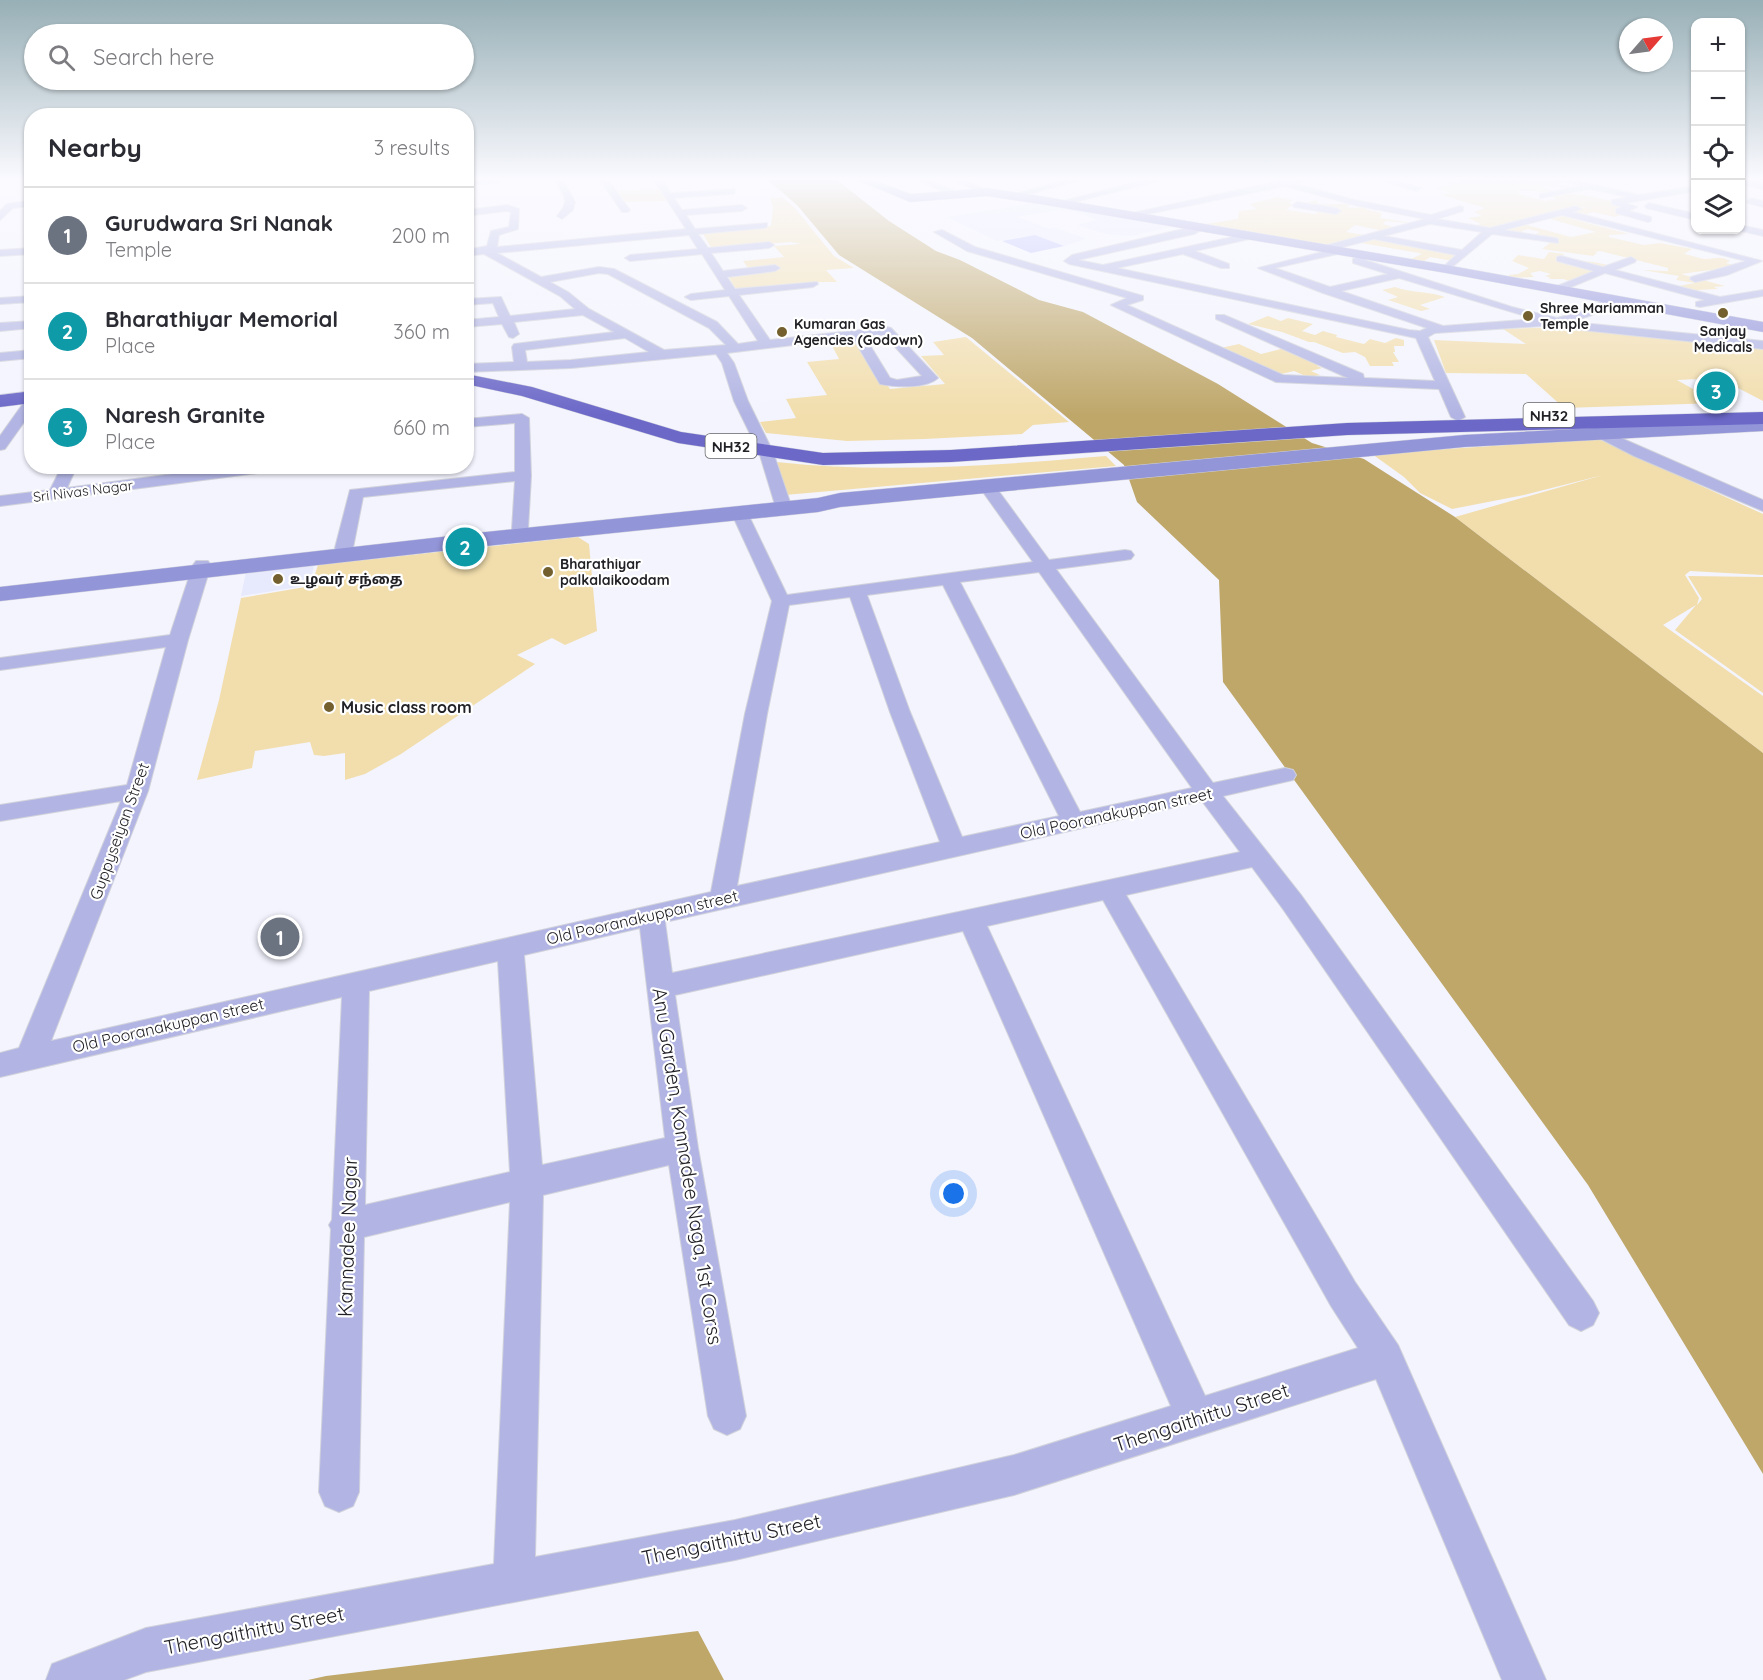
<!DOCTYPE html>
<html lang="en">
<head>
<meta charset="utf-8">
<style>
  :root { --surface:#fff; --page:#f2f2f3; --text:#2b2b33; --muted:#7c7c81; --line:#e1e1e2; --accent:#73602e }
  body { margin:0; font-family:Quicksand,"Noto Sans Tamil",sans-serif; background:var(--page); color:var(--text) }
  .controls { position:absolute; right:18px; top:18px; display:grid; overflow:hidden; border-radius:12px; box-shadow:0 2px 4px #0004 }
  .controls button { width:54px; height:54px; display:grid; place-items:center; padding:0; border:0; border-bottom:2px solid var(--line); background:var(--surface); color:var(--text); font:30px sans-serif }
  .compass { position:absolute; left:1619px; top:18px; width:54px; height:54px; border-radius:50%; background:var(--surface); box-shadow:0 2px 4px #0004; rotate:62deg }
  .you { position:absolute; left:954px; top:1194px; width:21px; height:21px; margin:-15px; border:4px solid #fff; border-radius:50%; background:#1a73e8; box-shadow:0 0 0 9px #1a73e833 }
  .badge { display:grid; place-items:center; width:39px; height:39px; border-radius:50%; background:var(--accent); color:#fff; font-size:20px; font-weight:700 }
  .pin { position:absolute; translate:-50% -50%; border:3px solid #fff; box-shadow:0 2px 6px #0006 }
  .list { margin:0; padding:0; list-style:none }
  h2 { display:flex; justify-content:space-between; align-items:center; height:78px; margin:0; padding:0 24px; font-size:26px }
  h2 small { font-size:20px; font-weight:400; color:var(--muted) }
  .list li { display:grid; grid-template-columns:39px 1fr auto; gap:18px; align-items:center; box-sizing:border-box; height:96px; padding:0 24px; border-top:2px solid var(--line) }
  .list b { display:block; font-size:22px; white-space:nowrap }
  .list p { margin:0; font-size:20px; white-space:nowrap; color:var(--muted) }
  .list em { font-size:20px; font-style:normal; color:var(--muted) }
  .icon { flex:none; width:33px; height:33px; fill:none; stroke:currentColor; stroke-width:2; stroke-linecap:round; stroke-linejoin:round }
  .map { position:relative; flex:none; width:1763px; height:1680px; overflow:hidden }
  .search { position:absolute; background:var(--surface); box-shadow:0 2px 4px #0004; left:24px; top:24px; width:450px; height:66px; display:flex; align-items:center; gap:15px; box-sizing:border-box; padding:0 21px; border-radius:33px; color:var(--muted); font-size:22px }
  .panel { position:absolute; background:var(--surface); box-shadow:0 2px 4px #0004; left:24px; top:108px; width:450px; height:366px; border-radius:24px }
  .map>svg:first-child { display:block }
  .built { fill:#e7e9fd }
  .green { fill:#f2dead }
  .water { fill:#bfa76a }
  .building { fill:#bbbefa }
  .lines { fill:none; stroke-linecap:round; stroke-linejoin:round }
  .street-casing { stroke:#d1d2db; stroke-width:2 }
  .secondary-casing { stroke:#d1d2db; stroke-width:1 }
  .highway-casing { stroke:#d1d2db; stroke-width:1 }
  .street { fill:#b2b5e3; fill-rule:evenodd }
  .secondary { fill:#9395d9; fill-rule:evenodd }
  .highway { fill:#6b68c8; fill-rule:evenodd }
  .poi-dot { fill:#73602e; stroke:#fff; stroke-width:2 }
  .labels { text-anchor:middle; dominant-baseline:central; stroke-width:4.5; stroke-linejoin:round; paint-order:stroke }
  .far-poi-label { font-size:14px; font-weight:bold; fill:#212126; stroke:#fff; text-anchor:start }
  .far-street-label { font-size:14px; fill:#212126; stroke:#fff }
  .shield { fill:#fff; stroke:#646467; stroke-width:1.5 }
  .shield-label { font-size:15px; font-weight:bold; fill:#212126 }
  .poi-label { font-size:16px; font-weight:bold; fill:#212126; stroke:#fff; text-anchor:start }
  .street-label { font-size:16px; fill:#212126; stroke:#fff }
  .near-street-label { font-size:20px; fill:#212126; stroke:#fff }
</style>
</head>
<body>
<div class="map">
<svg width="1763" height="1680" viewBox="0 0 1763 1680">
  <rect width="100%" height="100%" fill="#f3f4fe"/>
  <path class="built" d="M1040 202 1175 226 1131 236 1105 234 1077 225 1098 220 1073 211 1059 210 1017 217 1049 229 1056 228 1086 239 1058 248 1025 236 997 241 947 217Z
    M314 565 310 585 241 596 246 572Z"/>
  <path class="green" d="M1457 180 1567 181 1555 184 1581 189C1567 191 1552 183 1540 187L1559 193C1545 195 1533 188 1519 191V194L1545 201 1556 199 1551 196C1573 189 1608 200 1629 206L1625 214 1614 217 1593 212 1572 219 1629 234 1609 235V237L1644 245 1660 243 1692 249 1684 254C1690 255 1698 258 1705 259 1714 259 1721 255 1730 261L1726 263 1741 267 1722 273 1710 270 1681 274 1725 286 1714 287 1718 289 1697 290 1717 297 1673 287 1695 283 1676 280 1679 276 1642 270 1668 271V268L1600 251 1595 252 1597 253 1593 256 1542 249 1551 242 1559 241 1531 236 1540 232 1528 229 1515 234 1495 230 1519 223 1571 237 1596 232 1547 218 1593 205 1488 230 1472 226 1481 224 1468 218 1482 216 1474 212 1485 208 1441 195 1451 193 1436 188 1454 185 1446 182 1465 183Z
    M660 189 667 201 623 202 615 191Z
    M782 197 794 207 834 256 854 268 826 270 837 282H813L736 291 728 275 781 269 777 265 748 268 743 261 784 257 774 246 801 244 791 242 712 249 702 232 771 226 773 207 770 198Z
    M1277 197 1293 200 1289 203 1293 205 1286 210 1315 214 1323 209 1299 205 1316 200 1319 201 1316 202 1317 203C1330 206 1341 203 1353 204L1346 207 1355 208 1373 205 1365 209 1382 213 1380 218 1412 223 1386 221 1383 224 1397 228 1384 231 1355 225 1346 232 1364 235 1326 246 1206 224 1238 219 1239 211 1257 209 1249 204Z
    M1383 239 1462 253 1453 261 1430 257 1423 262 1409 260 1422 254 1419 253 1361 243 1364 240Z
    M1549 252 1565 254 1561 256C1577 261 1592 261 1608 265L1573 282 1563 279H1548L1551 278 1545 276 1551 274 1540 271 1530 273 1534 277 1510 278 1509 275 1518 274 1529 268 1512 261 1518 255 1544 259Z
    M1395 287C1412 293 1428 291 1445 297L1420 305 1430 309 1421 311 1388 300 1398 297 1382 290Z
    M1268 316 1281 321 1288 318 1313 324 1302 331 1315 335 1323 331 1337 335 1336 337 1364 344 1370 339 1385 343 1396 338 1404 340V346H1394L1395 352H1393L1399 362H1392L1394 366H1370L1365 357 1355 352 1343 353 1314 342H1309L1282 332 1248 324Z
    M1570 327 1763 347V401L1719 378 1677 380 1718 403 1564 408 1526 374 1446 373 1434 340 1526 344 1503 329Z
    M856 337 890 389 945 384 921 356 944 355 933 342 966 337 1069 422 1033 425 1022 434 925 439 847 441 766 433 760 422 796 418 786 399 827 395 807 362 839 359 829 340Z
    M1239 344 1261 354 1285 348 1322 364 1317 366 1322 368 1311 371 1320 375 1308 377 1294 371 1277 375 1216 349Z
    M1598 439 1763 514V575L1690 571 1685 575 1699 598 1697 605 1702 599 1688 576 1763 577V693L1675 630 1696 605 1663 625 1763 696V753L1455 517 1603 475 1524 495 1452 509 1420 493 1404 477 1372 454Z
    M1106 456 1116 466 785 495 777 462C885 474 999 465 1106 456Z
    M578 537 589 544 597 631 565 645 552 638 517 655 535 664 401 754 365 774 345 780V753L324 756 314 755 310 742 255 751 252 768 197 780 219 700 241 598 311 586 318 565Z"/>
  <path class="water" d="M768 180H837L889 221 936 251 960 260 1039 300 1083 312 1218 384 1312 443 1364 459 1455 517 1763 753V1474L1588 1185 1223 682 1219 580 1137 502 1124 465 972 338 839 255 797 205Z
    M698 1631 724 1680H308L326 1676Z"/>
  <path class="building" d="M1035 235 1064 246 1031 253 1002 241Z"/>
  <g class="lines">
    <defs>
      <path id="street" d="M466 180H500L496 183 466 185Z
        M555 180H563L575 202 573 210 562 219 557 216C571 200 564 197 555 180Z
        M600 180H608L630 210 628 212H622Z
        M654 180H662L671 193 735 189V193L732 194 674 198 682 210 742 205 747 208 742 211 686 215 695 229 767 223V227L764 228 698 234 708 248 769 242 774 245 769 248 711 253 723 271 775 265 780 268 775 271 727 277 735 289 817 282 818 284 813 287 739 295 770 340 887 327 891 328 938 378C926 389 895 387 880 384L853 338 727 353 734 363 748 401 773 452 792 508 790 511H778L776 508 759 452 734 401 722 363 716 354 571 368 466 372V364L514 362 512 347 514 344 614 332 583 315 514 322 519 334 513 338 509 337 502 324 466 327V320L499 317 493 303 466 305V299L501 297 510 316 575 309 560 296 484 254 466 256V250L487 246 491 231 509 227 511 212 506 211 466 216V210L507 205 519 209 518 229 499 235 497 247 686 229ZM689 235 698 249 630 255 625 258 630 261 702 254 725 290 691 294 685 297 691 300 729 296 758 341 738 344 717 322 614 269 599 267 541 277 497 253ZM599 273 608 274 709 328 726 345 664 350 589 309 568 292 550 282ZM884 335 922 376 897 380 890 378 865 337ZM625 338 649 352 571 360 527 362 525 350Z
        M917 180H928L959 193 952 195Z
        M953 180H964L991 192 984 194Z
        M1067 180H1080L1011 199 1007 196Z
        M1144 180H1162L1059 206 1055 203Z
        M1283 180H1306L1296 184 1355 200 1431 215 1460 206 1463 207V211L1437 219 1490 228 1576 206 1581 209 1573 212 1762 261 1727 275 1695 282 1690 279 1691 277 1746 261 1562 215 1504 230 1555 238 1558 239V243L1492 234 1446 272 1441 269 1456 255 1374 239 1339 248 1343 251 1342 253 1275 268 1330 287 1388 274 1353 263V259L1365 253 1370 256 1365 260 1512 307 1557 318 1584 311 1609 297H1617L1619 299 1592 315 1572 322 1763 341V349L1572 329 1557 325 1435 333 1428 337 1465 417 1458 421 1451 417 1439 389 1276 382 1111 305 1127 298 967 251 934 232 942 230 975 247 1143 296V300L1127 305 1283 375 1348 378 1216 319V315H1224L1363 374 1364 378 1435 381 1416 338 1069 264 1064 261 1072 255 1200 225 1205 228 1194 234 1078 260 1103 265 1251 233 1256 236 1254 238 1195 251 1229 264V268H1221L1183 254 1117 268 1409 330 1420 331 1427 328 1323 293 1258 268 1322 252 1319 249 1320 247 1425 219 1354 205 1285 186 1128 218 1123 215ZM1430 224 1482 232 1462 250 1384 236ZM1399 278 1535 319 1443 326 1341 291Z
        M1380 180H1393L1421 188 1417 191Z
        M1559 180H1573L1639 195 1696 186V191L1626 203 1637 207 1629 211 1651 217V221L1648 222 1616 213V209L1622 207 1612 204V200L1628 197 1590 189 1540 198V194L1581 186Z
        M1740 180 1763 183V189L1740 184Z
        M1751 198 1763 201V207L1748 203 1747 201Z
        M32 200V206L13 208 0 220V211L7 204Z
        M1297 202 1336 208 1341 211 1336 214 1294 207 1293 205Z
        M1649 203 1696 214V220L1646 208 1645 206Z
        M1740 225 1763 230V236L1737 230H1740Z
        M32 248V254L0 256V250Z
        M1561 256 1603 267 1631 257 1636 260 1635 262 1615 270 1720 297 1763 290V296L1700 307 1696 306V302L1705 300 1605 273 1559 292 1554 289 1555 287 1594 271 1557 261V257Z
        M32 296V302L0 304V298Z
        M32 321V328L0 331V323Z
        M32 350V358L0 361V353Z
        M32 397V411L5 449 0 450V436L27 398Z
        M522 414 529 418 531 476 528 529 526 533 520 534 512 529 515 481 363 497 353 548 350 552H338L335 548 350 490 515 472V423L466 427V419Z
        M1598 428 1763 500V511L1634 456 1593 435 1591 432Z
        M62 466H77L67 488 233 466H280L273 471 0 506V496L50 490Z
        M986 480 992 482 1049 560 1125 550 1131 551 1134 555 1131 559 1125 560 1056 569 1213 783 1285 768 1293 770 1296 775 1293 780 1223 796 1301 895 1593 1301 1599 1313 1593 1325 1581 1331 1569 1325 1283 909 1252 867 1126 895 1355 1282 1398 1345 1546 1680H1502L1376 1379 1014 1495 735 1560 146 1672 124 1680H46L52 1664 146 1628 494 1564 510 1202 364 1237 359 1492 353 1506 339 1512 325 1506 319 1492 331 1229 329 1225 332 1220 342 997 0 1077V1053L19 1048 121 801 0 821V805L127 785 166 647 0 670V658L170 635 193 565 196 561H208L211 565 188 640 148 791 51 1041 711 892 745 714 772 601 731 512 739 507 747 512 787 595 1033 562 978 485ZM1039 572 1192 788 1080 812 960 582ZM943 585 1059 816 962 837 910 712 867 595ZM850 597 890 712 940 842 737 886 767 714 789 605ZM1202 801 1240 852 672 973 665 922ZM1103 900 1331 1306 1358 1348 1205 1396 987 926ZM640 928 665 1138 542 1165 524 955ZM963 931 1171 1406 1014 1455 735 1520 535 1557 543 1195 669 1165 708 1416 714 1429 727 1435 740 1429 746 1416 698 1148 675 995ZM498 961 510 1172 365 1205 369 991Z"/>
      <path id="secondary" d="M857 180H873L911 194 987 188 1040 196 1446 265 1763 322V332L1446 273 1040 204 987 196 910 202Z
        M1763 419V431L1464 447 840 507 818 512 486 546 0 601V587L486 532 818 498 840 493 1464 435Z"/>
      <path id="highway" d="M466 374 532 387 681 432 823 453 951 450 1347 423 1763 412V424L1347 435 951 462 823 465 678 443 522 396 466 384Z
        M32 391V403L0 407V395Z"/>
    </defs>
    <use href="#street" class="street-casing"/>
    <use href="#secondary" class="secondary-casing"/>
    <use href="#highway" class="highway-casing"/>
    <use href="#street" class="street"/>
    <use href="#secondary" class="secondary"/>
    <use href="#highway" class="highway"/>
  </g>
  <linearGradient id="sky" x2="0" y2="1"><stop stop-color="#97afb6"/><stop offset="0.43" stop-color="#fafaff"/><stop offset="1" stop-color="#fafaff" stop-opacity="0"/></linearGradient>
  <rect width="1763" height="415" fill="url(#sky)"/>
  <g class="poi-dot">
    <circle cx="1723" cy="313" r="6"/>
    <circle cx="1528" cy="316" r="6"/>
    <circle cx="782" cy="332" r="6"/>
    <circle cx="548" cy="572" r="6"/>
    <circle cx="278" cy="579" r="6"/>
    <circle cx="329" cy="707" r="6"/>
  </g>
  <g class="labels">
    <g class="far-poi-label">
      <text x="1540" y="308">Shree Mariamman<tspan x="1540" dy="16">Temple</tspan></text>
      <text x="794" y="324">Kumaran Gas<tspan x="794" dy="16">Agencies (Godown)</tspan></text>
      <text x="1723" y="331" text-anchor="middle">Sanjay<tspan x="1723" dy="16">Medicals</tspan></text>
      <text x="560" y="564">Bharathiyar<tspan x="560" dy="16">palkalaikoodam</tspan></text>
      <text x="290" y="579">உழவர் சந்தை</text>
    </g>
    <g class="far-street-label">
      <text transform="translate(83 491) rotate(-7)">Sri Nivas Nagar</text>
    </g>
    <g class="shield">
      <rect x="1523.5" y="403" width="51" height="24" rx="4.5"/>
      <rect x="705.5" y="434" width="51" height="24" rx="4.5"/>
    </g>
    <g class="shield-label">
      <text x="1549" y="415">NH32</text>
      <text x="731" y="446">NH32</text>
    </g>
    <g class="poi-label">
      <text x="341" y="707">Music class room</text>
    </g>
    <g class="street-label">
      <text transform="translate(1116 813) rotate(-12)">Old Pooranakuppan street</text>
      <text transform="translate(119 831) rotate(-70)">Guppyseiyan Street</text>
      <text transform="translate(642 917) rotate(-13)">Old Pooranakuppan street</text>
      <text transform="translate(168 1025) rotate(-13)">Old Pooranakuppan street</text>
    </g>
    <g class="near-street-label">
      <text transform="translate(688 1166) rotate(81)">Anu Garden, Konnadee Naga, 1st Corss</text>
      <text transform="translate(347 1237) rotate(-88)">Kannadee Nagar</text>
      <text transform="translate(1201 1417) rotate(-18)">Thengaithittu Street</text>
      <text transform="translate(731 1539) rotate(-12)">Thengaithittu Street</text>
      <text transform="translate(254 1630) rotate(-11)">Thengaithittu Street</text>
    </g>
  </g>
</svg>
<div class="controls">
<button>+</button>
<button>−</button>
<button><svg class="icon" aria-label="locate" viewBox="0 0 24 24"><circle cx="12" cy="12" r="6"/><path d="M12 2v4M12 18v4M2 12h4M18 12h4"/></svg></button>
<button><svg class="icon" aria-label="layers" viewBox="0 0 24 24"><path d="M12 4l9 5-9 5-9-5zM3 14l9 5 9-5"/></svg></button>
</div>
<svg class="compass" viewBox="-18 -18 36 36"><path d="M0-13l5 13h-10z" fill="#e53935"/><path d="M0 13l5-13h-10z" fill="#7c7c81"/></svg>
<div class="you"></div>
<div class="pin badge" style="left:280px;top:937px;background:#6b7280">1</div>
<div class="pin badge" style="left:465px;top:547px;background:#0f9aa8">2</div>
<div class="pin badge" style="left:1716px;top:391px;background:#0f9aa8">3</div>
<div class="search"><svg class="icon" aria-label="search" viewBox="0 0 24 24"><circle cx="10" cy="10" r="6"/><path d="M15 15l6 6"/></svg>Search here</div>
<section class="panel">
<h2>Nearby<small>3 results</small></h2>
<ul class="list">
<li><span class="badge" style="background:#6b7280">1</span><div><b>Gurudwara Sri Nanak</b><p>Temple</p></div><em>200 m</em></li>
<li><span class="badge" style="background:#0f9aa8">2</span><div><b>Bharathiyar Memorial</b><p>Place</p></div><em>360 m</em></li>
<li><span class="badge" style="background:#0f9aa8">3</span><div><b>Naresh Granite</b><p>Place</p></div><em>660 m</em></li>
</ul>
</section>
</div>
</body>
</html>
